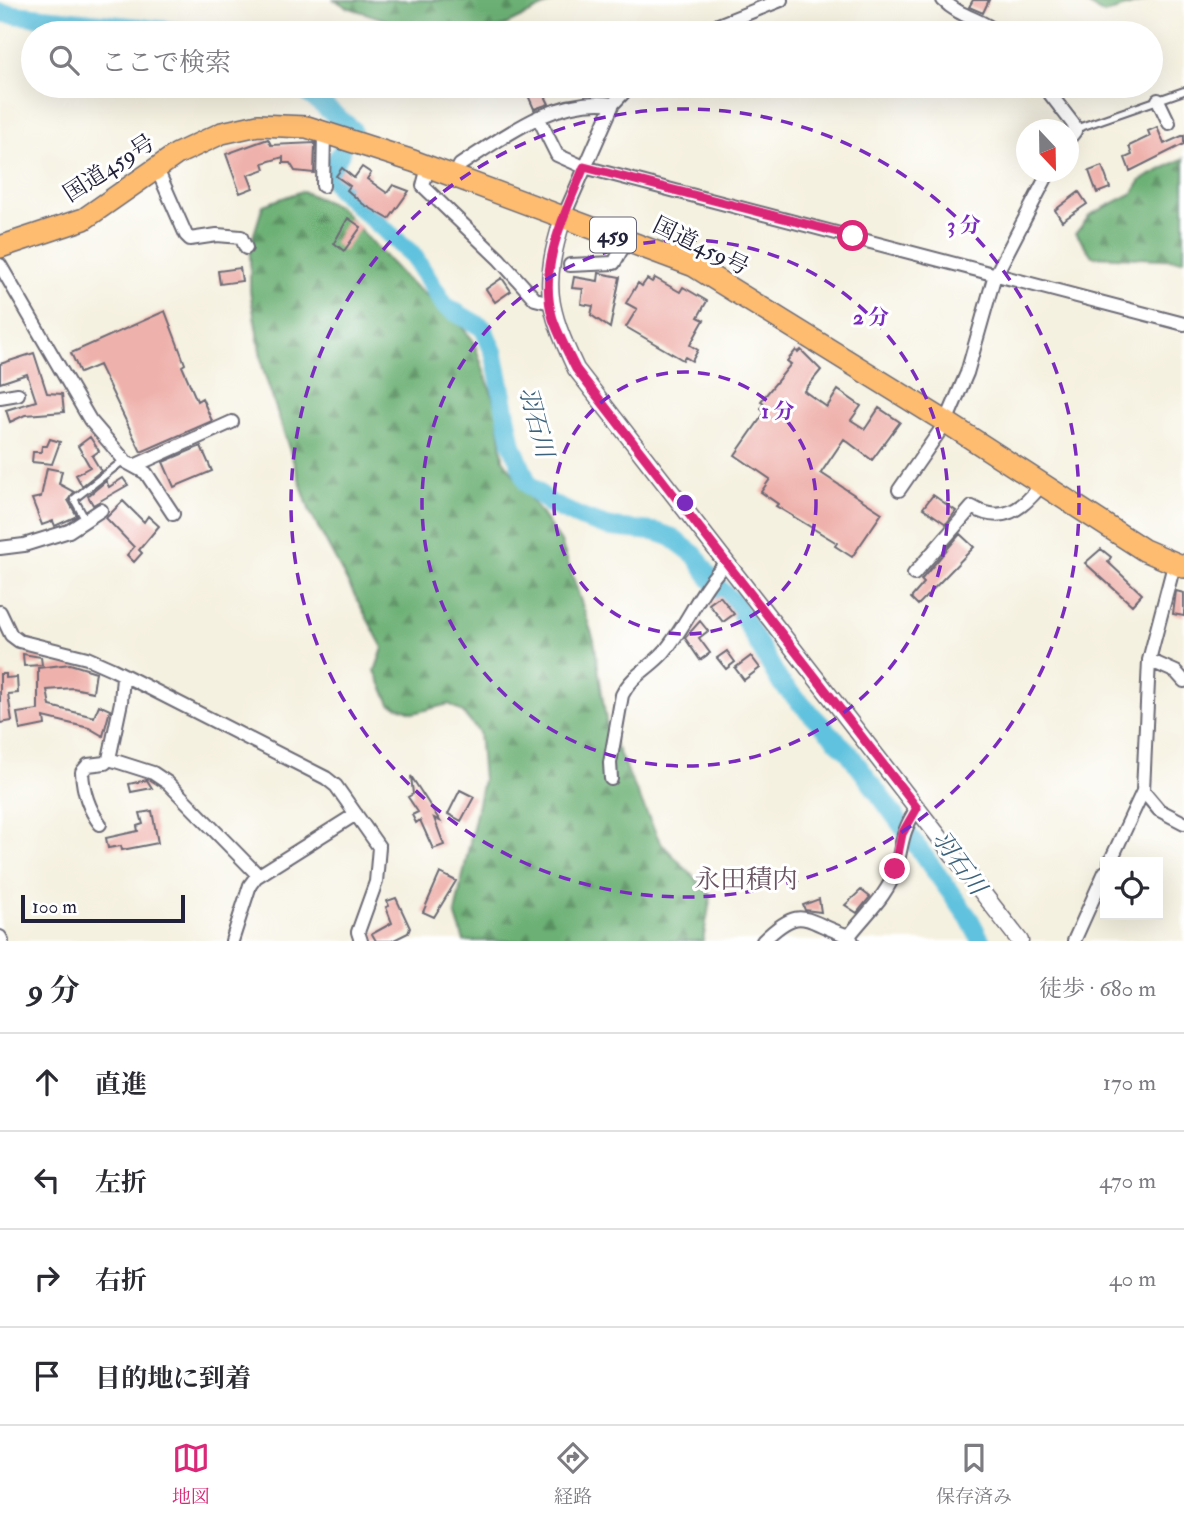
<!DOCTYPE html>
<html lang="ja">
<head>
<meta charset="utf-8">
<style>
  :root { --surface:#fff; --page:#f2f2f3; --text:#2b2b33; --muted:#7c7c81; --line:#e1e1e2; --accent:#db2777 }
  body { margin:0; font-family:"IM FELL Double Pica","Noto Serif JP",serif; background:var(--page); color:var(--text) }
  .controls { position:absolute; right:21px; bottom:21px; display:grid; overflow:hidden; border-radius:0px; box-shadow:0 7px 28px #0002 }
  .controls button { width:63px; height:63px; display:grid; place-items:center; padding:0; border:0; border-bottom:2px solid var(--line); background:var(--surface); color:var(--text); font:35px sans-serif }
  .compass { position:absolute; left:1016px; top:119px; width:63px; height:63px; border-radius:50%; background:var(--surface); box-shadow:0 7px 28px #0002; rotate:158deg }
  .scale { position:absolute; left:21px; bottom:18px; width:164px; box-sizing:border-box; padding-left:7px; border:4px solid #22223b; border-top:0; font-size:19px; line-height:24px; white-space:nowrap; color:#22223b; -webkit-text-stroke:5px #fff; paint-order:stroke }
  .stop { position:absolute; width:21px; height:21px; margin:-16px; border:5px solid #db2777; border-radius:50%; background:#fff }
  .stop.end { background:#db2777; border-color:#fff; box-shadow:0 2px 7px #0008 }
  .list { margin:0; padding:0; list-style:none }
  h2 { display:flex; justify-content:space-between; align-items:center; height:91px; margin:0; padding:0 28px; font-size:30px }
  h2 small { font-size:23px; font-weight:400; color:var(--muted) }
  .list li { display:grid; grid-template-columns:46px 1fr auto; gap:21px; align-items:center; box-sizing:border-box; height:98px; padding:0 28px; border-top:2px solid var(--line) }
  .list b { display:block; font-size:26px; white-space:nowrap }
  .list em { font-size:23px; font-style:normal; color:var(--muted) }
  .icon { flex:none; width:38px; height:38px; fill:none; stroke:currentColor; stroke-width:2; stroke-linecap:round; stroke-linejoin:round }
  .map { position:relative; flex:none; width:1184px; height:941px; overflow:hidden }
  .search { position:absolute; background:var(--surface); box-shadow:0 7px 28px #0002; left:21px; right:21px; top:21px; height:77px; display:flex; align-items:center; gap:18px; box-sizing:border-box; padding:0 24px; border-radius:38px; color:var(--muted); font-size:26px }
  .sheet { height:483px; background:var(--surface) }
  nav { display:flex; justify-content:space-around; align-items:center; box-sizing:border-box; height:98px; border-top:2px solid var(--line); background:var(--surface); font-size:19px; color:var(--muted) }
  nav a { display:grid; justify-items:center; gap:4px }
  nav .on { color:var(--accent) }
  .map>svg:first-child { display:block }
  .forest { fill:url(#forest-firs); stroke:#476958; stroke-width:2 }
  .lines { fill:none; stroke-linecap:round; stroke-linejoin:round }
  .river { stroke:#60c2de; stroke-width:19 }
  .building { fill:#efb1ab }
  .service-casing { stroke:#6c6a75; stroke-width:10 }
  .minor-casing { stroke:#6c6a75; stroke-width:16 }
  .tertiary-casing { stroke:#6c6a75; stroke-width:19 }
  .trunk-casing { stroke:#6c6a75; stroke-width:24 }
  .service { stroke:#fff; stroke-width:6 }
  .minor { stroke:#fff; stroke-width:12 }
  .tertiary { stroke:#fff; stroke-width:16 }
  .trunk { stroke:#fdbc70; stroke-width:21 }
  .route { stroke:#db2777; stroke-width:9 }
  .ring { fill:none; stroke:#7b2cbf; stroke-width:3.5; stroke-dasharray:12 9 }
  .labels { text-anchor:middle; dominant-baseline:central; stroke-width:6; stroke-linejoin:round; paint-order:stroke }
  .shield { fill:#fff; stroke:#646476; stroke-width:2 }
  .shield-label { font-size:21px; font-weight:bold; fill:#22223b }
  .street-label { font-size:23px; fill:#22223b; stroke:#fff }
  .water-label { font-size:24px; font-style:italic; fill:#3b627c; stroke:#fff }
  .quarter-label { font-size:26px; fill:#6a5462; stroke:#fff }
  .centre { fill:#7b2cbf; stroke:#fff; stroke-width:3.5 }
  .ring-label { font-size:21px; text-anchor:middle; font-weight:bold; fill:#7b2cbf; stroke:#fff; stroke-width:6; stroke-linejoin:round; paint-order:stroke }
</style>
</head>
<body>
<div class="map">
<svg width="1184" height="941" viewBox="0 0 1184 941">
  <defs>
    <pattern id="forest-firs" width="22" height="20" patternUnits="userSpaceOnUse" patternTransform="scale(1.75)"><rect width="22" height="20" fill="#6cb074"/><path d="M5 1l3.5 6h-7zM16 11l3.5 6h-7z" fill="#588f60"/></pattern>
  </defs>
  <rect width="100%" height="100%" fill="#fff"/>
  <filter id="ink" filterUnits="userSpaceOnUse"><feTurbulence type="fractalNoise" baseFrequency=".0143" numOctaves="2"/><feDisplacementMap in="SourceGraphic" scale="14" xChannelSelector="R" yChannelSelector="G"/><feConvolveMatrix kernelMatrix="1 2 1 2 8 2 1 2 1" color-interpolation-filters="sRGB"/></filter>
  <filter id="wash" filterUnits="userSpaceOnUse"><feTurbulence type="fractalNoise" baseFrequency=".00686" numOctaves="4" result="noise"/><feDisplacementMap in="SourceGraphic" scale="28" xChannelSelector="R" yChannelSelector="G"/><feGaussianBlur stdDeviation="1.57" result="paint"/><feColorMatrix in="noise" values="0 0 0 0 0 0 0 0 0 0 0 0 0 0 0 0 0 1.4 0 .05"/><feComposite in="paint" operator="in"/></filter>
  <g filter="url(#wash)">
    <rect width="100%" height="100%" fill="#f5f1e0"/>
    <path class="forest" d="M335 0H557L489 33H426L347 7Z
      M1081 0H1147L1104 14Z
      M1184 158V260L1092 256 1076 233 1090 215 1133 193 1141 180Z
      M302 191 339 207 405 278 456 320 473 340 497 408 503 459 561 542 594 640 607 727 660 842 711 895 703 941H464L455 913 483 780 479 732 462 712 449 704 414 713 390 704 375 671 383 648 310 512 263 369 250 291V247L263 205Z"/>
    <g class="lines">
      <path class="river" d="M0 13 192 33
        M299 86 352 129
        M341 152C332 167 329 173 338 188L413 255 445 306 483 328 494 353 512 444 528 484 551 504 582 518 608 527 657 532 671 537 695 555 712 581 736 605 780 682 849 753 969 918 981 941"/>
    </g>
    <g id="blocks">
      <path class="building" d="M973 0H989L983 13 969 7Z
        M524 86H540L549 104 534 109Z
        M1157 127 1164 144 1184 135V144L1130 171 1125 158 1132 155 1129 146 1150 136 1148 131Z
        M268 139 271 145 315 143 314 173 295 171 290 163H283V157L263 163 265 169 248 175 253 188 240 193 226 154Z
        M1102 166 1110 188 1097 193 1089 171Z
        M362 167 371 173 367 179 387 193 393 185 409 191 389 219 363 204 347 190 350 186 336 176 342 168 354 178Z
        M1079 192 1087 204 1062 221 1055 210Z
        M348 218 361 227 344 251 334 243Z
        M240 268 242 281 220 284 218 271Z
        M599 273 620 277 610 328 591 315 593 306 581 304 583 289 572 288 574 277 598 281Z
        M502 278 511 291 495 302 486 289Z
        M655 278 680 292 683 287 707 301 698 317 704 320 690 345 698 350 692 361 685 357 683 360 626 327 637 309 626 303 638 283 642 286 647 279 652 282Z
        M165 311 185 364 182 366 197 401 202 398 212 421 141 452 99 365 80 373 71 353Z
        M796 350 798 353 801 350 821 370 804 391 827 407 838 390 861 406 851 420 865 429 879 408 900 422 872 460 844 439 821 473 882 513 852 557 835 546 837 543 776 506 778 504 761 492 770 479 735 455 765 412 761 408 764 403 761 401 791 364 787 361Z
        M34 353 47 393 62 394 64 412 25 415 10 422 6 410 36 401 27 374 0 383V364Z
        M90 437 99 451 92 456 101 471 82 486 76 475 90 467 78 446Z
        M50 439 60 442 52 464 32 462 33 452H41L42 446H47Z
        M201 446 212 471 174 487 163 462Z
        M47 468 62 471 59 484 74 492 68 500 77 516 55 526 53 521 42 525 32 499 41 497Z
        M123 478 128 485 93 505 88 496 106 481 109 487Z
        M933 495 956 511 946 524 923 508Z
        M123 501 144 522 148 516 159 526 139 550 142 553 134 562 127 555 134 547 106 518Z
        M960 534 974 547 918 605 911 598 924 583 921 580Z
        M1101 549 1111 557 1108 562 1142 594 1132 605 1085 563Z
        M1176 591 1184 593V616L1173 614Z
        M720 596 734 614 723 622 709 604Z
        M700 621 708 631 699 638 710 653 700 660 685 638Z
        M727 651 735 662 726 669 717 658Z
        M23 654 41 657 42 665 24 666Z
        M751 656 760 668 744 680 735 668Z
        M70 664 96 672 93 692 73 688 47 690 50 706 94 717 99 705 110 710 103 736 89 728 44 717 45 725 20 730 17 713 38 710V668Z
        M0 674H6V678L17 677 18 693 8 694 12 721 0 723Z
        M411 776 440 821 434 818 444 845 433 849 420 820 416 823 412 815 418 812 408 797 413 794Z
        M147 780 152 788 131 792 129 784Z
        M460 790 474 797 461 821 448 814Z
        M152 811 158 843 122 850 121 846 108 848 106 838 138 831 137 826 143 824 140 813Z
        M440 873 456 881 434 917 423 912Z
        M861 890 870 897 857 913 845 905Z
        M396 898 410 928 408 933 392 941H376L372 934 392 923 386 907 389 906 387 901Z
        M819 899 821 912 805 910 803 905Z"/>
    </g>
  </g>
  <g filter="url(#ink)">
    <use href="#blocks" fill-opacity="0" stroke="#6c6a75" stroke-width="2"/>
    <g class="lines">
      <defs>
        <path id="service" d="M1075 129 1184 91
          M85 519 74 499 124 460"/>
        <path id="minor" d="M943 0C961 18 981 18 998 33
          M698 33 781 0
          M1044 86 1074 125 1075 131 1068 140
          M1158 100 1169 123
          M538 117 557 155 584 167 1184 324
          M428 167 423 186 499 259 535 299 551 303
          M157 169 186 235 190 239 217 235 241 237 246 248
          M454 177 460 165C505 136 556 96 613 104
          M323 186 324 133
          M563 218 613 104 630 86
          M0 265 90 420 126 462 146 473 173 514
          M570 265 614 263 627 240
          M0 397 18 394
          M134 466 232 422
          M899 490 946 422 967 373 994 278 1049 172
          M0 548 24 545 69 531 101 510
          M914 574 972 507C1002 525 1023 509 1042 484
          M0 612 11 635 19 641 87 658 112 669 326 778 336 786 379 847 376 882 358 932 361 941
          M1149 660 1176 672 1184 681
          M109 759 153 773 168 783 258 875
          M611 779 610 763 622 695C632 675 650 668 664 652 688 624 700 588 727 562
          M1143 791 1159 810 1184 823
          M100 824C88 808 83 792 82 772L88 765 105 763 109 759 121 702 123 676
          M1110 862 1143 791 1149 660 1174 565
          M849 936C865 915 888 895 896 869 903 842 901 833 917 808
          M0 937 2 941
          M232 941 250 885 256 877 356 814
          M763 941C803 902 804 922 849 936L852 941
          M1074 941 1105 872"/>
        <path id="tertiary" d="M563 218C542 285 547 307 576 369L1020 941"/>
        <path id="trunk" d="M0 247 84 219 177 154 222 133 258 125 307 127 413 161 694 266 946 422 1144 550 1184 567"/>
      </defs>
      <use href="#service" class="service-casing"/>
      <use href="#minor" class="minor-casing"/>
      <use href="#tertiary" class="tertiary-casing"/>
      <use href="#trunk" class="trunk-casing"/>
      <use href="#service" class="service"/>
      <use href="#minor" class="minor"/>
      <use href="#tertiary" class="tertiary"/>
      <use href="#trunk" class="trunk"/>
    </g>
  </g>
  <g class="lines" filter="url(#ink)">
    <path class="route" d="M853 236 584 167C565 214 537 267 553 319 559 336 568 353 576 369L917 808 902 834 895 869"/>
  </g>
  <g class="ring">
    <circle cx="685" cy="503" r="131"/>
    <circle cx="685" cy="503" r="263"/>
    <circle cx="685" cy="503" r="394"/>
  </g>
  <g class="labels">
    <rect class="shield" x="590" y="217.5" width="46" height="35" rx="5"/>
    <g class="shield-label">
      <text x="613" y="235">459</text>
    </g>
    <g class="street-label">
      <text transform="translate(109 168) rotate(-33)">国道459号</text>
      <text transform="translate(701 246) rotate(26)">国道459号</text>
    </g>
    <g class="water-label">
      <text transform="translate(536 422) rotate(75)">羽石川</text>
      <text transform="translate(959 863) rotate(54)">羽石川</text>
    </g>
    <g class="quarter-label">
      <text x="746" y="880">永田積内</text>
    </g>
  </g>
  <circle cx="685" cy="503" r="10" class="centre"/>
  <g class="ring-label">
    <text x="964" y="232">3 分</text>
    <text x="871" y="324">2 分</text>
    <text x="778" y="418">1 分</text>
  </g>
</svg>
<div class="controls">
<button><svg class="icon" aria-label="locate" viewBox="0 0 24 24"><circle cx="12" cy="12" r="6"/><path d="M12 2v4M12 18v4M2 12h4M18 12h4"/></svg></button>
</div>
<svg class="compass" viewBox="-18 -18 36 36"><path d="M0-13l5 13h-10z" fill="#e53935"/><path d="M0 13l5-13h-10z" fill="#7c7c81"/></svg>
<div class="scale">100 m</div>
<div class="stop" style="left:853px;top:236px"></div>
<div class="stop end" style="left:895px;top:869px"></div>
<div class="search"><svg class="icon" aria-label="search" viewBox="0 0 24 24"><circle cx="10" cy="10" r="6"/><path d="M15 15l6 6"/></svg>ここで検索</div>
</div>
<section class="sheet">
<h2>9 分<small>徒歩 · 680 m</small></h2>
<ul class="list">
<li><svg class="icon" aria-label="ahead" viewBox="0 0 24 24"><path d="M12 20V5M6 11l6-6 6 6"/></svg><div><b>直進</b></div><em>170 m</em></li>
<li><svg class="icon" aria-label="left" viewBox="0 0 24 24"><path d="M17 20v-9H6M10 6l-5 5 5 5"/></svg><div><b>左折</b></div><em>470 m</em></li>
<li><svg class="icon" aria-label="right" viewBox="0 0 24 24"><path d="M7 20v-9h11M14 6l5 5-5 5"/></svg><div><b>右折</b></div><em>40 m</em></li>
<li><svg class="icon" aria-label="arrive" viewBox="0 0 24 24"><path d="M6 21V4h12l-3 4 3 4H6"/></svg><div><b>目的地に到着</b></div></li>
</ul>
</section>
<nav>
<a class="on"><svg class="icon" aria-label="map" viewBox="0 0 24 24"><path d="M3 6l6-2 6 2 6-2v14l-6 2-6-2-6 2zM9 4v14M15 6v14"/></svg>地図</a>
<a><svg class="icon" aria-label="directions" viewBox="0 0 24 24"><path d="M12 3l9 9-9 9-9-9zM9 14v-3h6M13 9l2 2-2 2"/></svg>経路</a>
<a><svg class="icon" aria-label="saved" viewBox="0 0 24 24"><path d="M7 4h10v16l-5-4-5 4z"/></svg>保存済み</a>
</nav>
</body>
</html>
